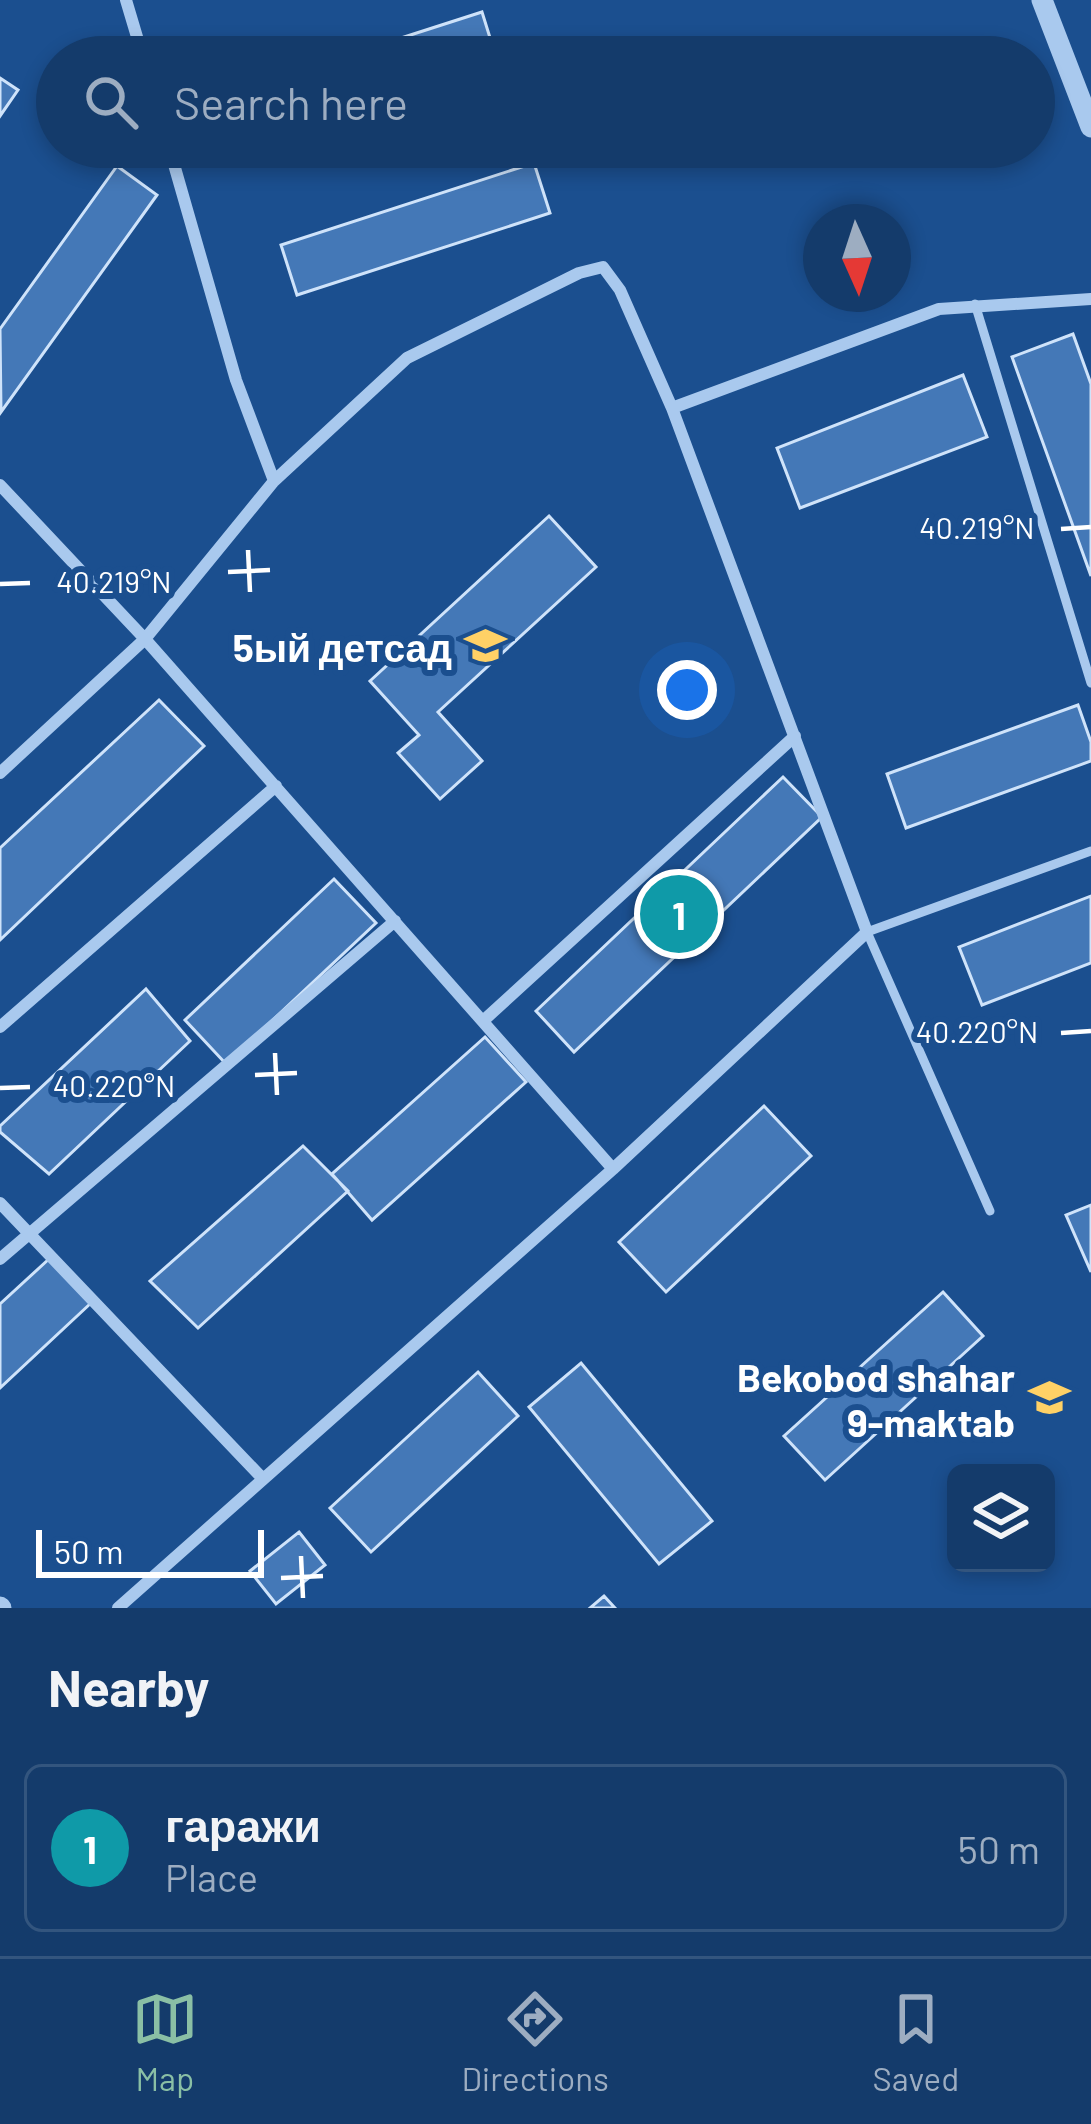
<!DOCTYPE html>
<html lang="en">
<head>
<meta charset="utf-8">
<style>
  :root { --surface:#143b6b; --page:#214673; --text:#f1f3f6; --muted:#9dadc1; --line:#33557e; --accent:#8abfa5 }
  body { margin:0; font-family:Barlow,sans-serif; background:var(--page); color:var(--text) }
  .controls { position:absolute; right:36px; bottom:36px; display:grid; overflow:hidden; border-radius:18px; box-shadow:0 6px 18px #0003 }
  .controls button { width:108px; height:108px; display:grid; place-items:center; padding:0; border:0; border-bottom:3px solid var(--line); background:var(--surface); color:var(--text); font:60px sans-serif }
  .compass { position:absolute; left:803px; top:204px; width:108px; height:108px; border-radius:50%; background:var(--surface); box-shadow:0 6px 18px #0003; rotate:177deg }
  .scale { position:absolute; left:36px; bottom:30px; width:228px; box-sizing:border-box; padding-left:12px; border:6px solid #fff; border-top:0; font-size:33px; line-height:42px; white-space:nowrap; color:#fff; -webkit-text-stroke:9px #1b4f8f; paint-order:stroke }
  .you { position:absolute; left:687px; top:690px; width:42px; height:42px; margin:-30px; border:9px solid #fff; border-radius:50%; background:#1a73e8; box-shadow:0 0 0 18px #1a73e833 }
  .badge { display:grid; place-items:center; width:78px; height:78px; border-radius:50%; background:var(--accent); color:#fff; font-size:39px; font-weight:700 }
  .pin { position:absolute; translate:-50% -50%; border:6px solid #fff; box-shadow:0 3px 12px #0006 }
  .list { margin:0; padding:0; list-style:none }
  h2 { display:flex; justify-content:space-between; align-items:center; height:156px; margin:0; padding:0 48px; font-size:51px }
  h2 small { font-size:39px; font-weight:400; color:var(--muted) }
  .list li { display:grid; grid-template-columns:78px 1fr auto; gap:36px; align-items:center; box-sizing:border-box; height:168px; margin:0 24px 24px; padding:0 24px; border:3px solid var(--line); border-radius:18px }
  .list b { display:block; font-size:45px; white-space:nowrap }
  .list p { margin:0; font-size:39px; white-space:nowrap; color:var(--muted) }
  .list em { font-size:39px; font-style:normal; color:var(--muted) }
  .icon { flex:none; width:66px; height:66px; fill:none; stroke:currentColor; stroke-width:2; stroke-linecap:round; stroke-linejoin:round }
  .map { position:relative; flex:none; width:1091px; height:1608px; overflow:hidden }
  .search { position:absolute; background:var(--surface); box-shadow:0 6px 18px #0003; left:36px; right:36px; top:36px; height:132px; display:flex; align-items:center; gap:30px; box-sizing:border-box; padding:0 42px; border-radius:66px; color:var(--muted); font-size:45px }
  .sheet { height:348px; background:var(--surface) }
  nav { display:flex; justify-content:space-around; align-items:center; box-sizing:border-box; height:168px; border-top:3px solid var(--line); background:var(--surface); font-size:33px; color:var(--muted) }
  nav a { display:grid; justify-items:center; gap:6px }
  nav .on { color:var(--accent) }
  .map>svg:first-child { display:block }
  .building { fill:#4478b7; stroke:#cfe3fa; stroke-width:3 }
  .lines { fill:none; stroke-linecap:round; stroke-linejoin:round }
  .service { stroke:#a9c9ee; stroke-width:9 }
  .minor { stroke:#a9c9ee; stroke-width:12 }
  .tertiary { stroke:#a9c9ee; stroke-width:21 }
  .ticks { fill:none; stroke:#fff; stroke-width:4.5 }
  .labels { text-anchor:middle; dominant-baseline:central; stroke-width:12; stroke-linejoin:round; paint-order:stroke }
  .poi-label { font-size:39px; font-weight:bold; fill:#fff; stroke:#1b4f8f; text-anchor:end }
  .ticks-label { font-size:30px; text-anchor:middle; fill:#fff; stroke:#1b4f8f; stroke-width:12; stroke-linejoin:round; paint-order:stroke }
</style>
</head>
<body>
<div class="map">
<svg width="1091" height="1608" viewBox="0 0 1091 1608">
  <rect width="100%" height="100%" fill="#1b4f8f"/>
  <path class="building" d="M482 12 496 57H342Z
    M0 78 18 90 0 116Z
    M534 163 550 213 297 295 281 245Z
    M117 166 157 195 1 412 0 329Z
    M1073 334 1091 384V576L1012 357Z
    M963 375 987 437 800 508 777 448Z
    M549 516 596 567 438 712 482 761 440 799 398 753 419 735 370 681Z
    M159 700 204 746 0 940V848Z
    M1078 705 1091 742V761L906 828 887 774Z
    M783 777 822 817 574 1052 536 1011Z
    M334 879 376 923 226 1064 185 1020Z
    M1091 896V963L982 1005 959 947Z
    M146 989 190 1041 49 1174 0 1132V1126Z
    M485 1037 526 1082 372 1220 332 1174Z
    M764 1106 811 1156 666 1292 619 1242Z
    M303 1146 348 1191 198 1328 150 1281Z
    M1091 1205V1272L1066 1215Z
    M50 1258 91 1303 0 1388V1304Z
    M943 1292 983 1336 825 1480 784 1436Z
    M581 1363 712 1521 659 1564 529 1407Z
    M478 1372 518 1416 371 1552 330 1508Z
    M299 1532 325 1565 276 1604 250 1571Z
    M604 1596 615 1608H590Z"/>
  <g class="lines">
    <path class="service" d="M975 304 1091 683
      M990 1211 867 932 1091 851"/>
    <path class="minor" d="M126 0 143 57
      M169 147 236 380 274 481
      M672 408 939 309 1091 299
      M0 485 145 639 613 1169
      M0 773 145 639 274 481 407 358 579 273 603 267 620 290 672 408 867 932 613 1169 118 1608
      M483 1021 795 736
      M0 1027 276 786
      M0 1203 263 1479
      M0 1259 395 921"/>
    <path class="tertiary" d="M1042 0 1091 127
      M0 1607 1 1608"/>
  </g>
  <path class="ticks" d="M1061 529 1091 527M248 550 250 592M228 572 270 570M0 584 30 583M1061 1033 1091 1031M275 1053 277 1095M255 1075 297 1073M0 1088 30 1087M301 1556 303 1598M281 1578 323 1576"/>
  <defs>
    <symbol id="school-bare" viewBox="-9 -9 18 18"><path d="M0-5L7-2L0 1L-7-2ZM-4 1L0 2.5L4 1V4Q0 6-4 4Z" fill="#ffd166" stroke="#1b4f8f" stroke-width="2.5" paint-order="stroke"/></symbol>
  </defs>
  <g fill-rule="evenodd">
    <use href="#school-bare" x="456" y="616" width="59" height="59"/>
    <use href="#school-bare" x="1020" y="1368" width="59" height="59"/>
  </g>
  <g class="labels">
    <g class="poi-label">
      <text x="452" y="646">5ый детсад</text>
      <text x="1015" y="1376">Bekobod shahar<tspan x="1015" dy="45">9-maktab</tspan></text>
    </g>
  </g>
  <g class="ticks-label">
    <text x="977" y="539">40.219°N</text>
    <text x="114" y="593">40.219°N</text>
    <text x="977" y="1043">40.220°N</text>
    <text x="114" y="1097">40.220°N</text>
  </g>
</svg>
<div class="controls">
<button><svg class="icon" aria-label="layers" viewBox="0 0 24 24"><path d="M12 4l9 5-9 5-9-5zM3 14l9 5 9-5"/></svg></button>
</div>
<svg class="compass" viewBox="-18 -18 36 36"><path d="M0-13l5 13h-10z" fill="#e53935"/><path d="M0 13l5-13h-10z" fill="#9dadc1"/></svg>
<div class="scale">50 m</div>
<div class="you"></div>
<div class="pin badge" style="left:679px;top:914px;background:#0f9aa8">1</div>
<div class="search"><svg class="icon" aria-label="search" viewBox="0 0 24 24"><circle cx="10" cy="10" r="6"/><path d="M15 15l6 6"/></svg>Search here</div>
</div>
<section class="sheet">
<h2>Nearby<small></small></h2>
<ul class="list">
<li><span class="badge" style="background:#0f9aa8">1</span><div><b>гаражи</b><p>Place</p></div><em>50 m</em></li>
</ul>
</section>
<nav>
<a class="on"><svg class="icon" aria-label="map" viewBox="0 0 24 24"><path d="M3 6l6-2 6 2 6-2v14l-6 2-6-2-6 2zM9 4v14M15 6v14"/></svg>Map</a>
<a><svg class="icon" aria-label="directions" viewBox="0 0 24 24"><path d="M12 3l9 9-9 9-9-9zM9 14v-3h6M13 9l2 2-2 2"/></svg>Directions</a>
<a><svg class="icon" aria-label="saved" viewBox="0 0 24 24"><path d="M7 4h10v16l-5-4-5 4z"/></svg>Saved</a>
</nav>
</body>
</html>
